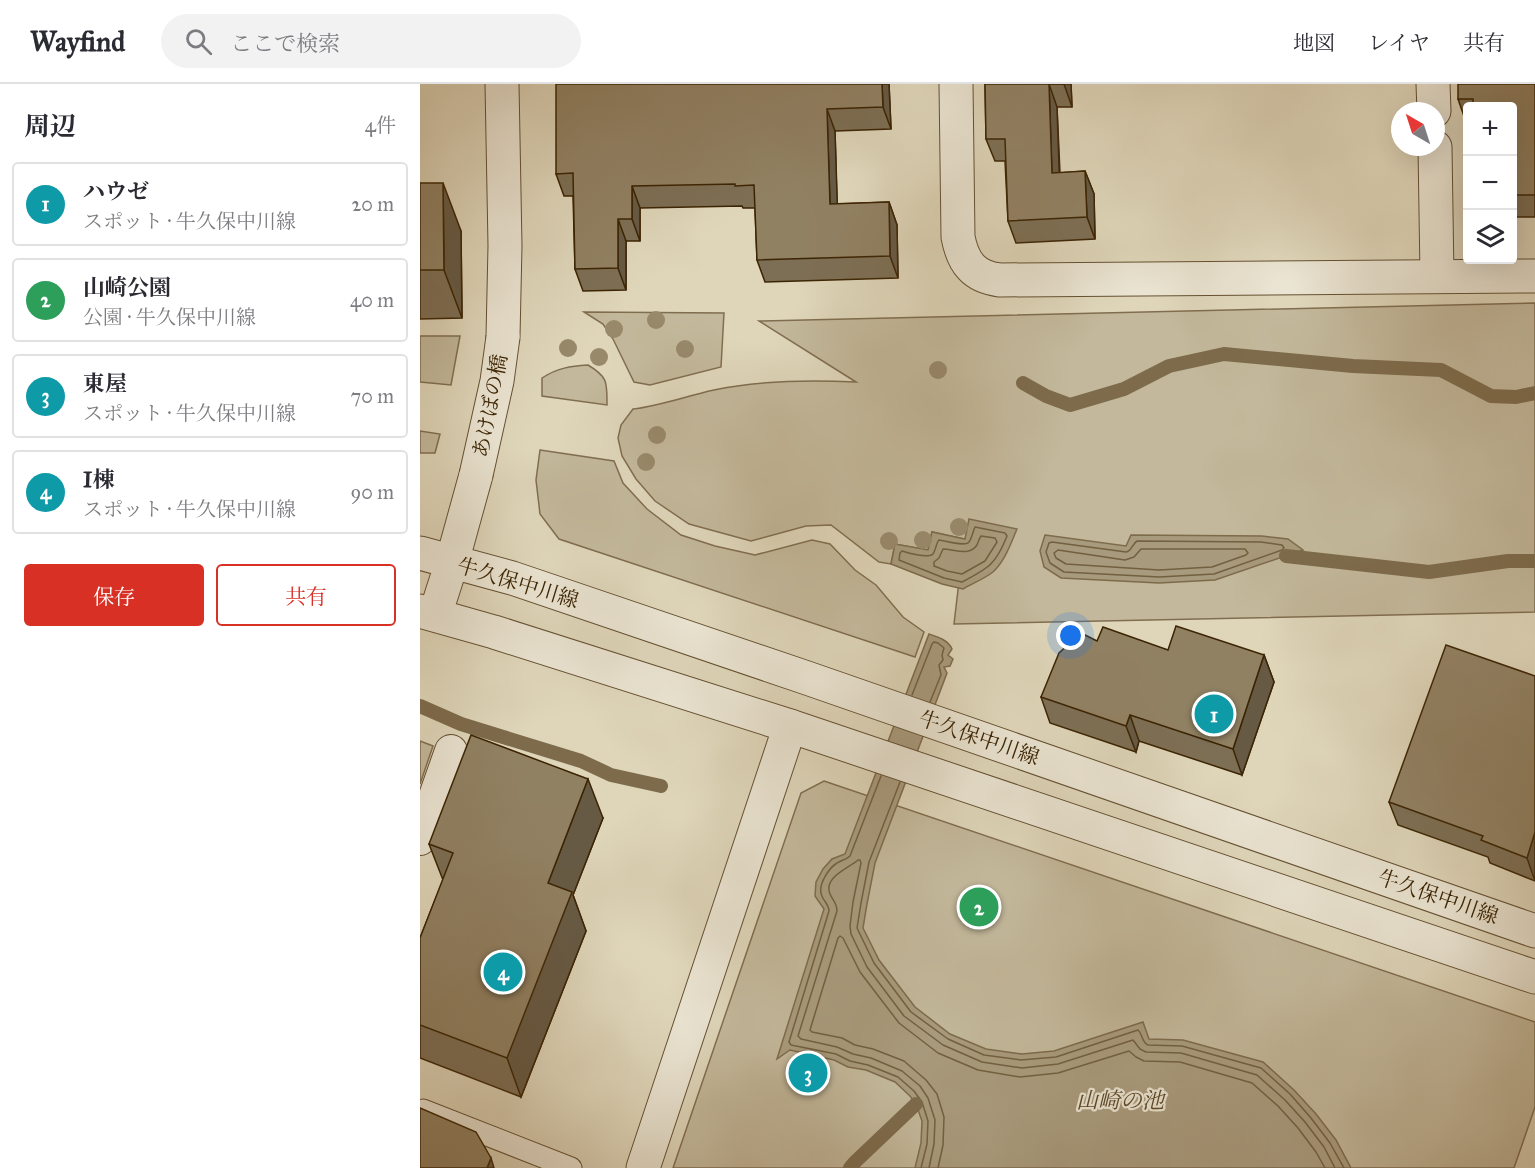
<!DOCTYPE html>
<html lang="ja">
<head>
<meta charset="utf-8">
<style>
  :root { --surface:#fff; --page:#f2f2f3; --text:#2b2b33; --muted:#7c7c81; --line:#e1e1e2; --accent:#d93025 }
  body { margin:0; font-family:"IM FELL Great Primer","Noto Serif JP",serif; background:var(--page); color:var(--text) }
  .controls { position:absolute; right:18px; top:18px; display:grid; overflow:hidden; border-radius:6px; box-shadow:0 6px 24px #0002 }
  .controls button { width:54px; height:54px; display:grid; place-items:center; padding:0; border:0; border-bottom:2px solid var(--line); background:var(--surface); color:var(--text); font:30px sans-serif }
  .compass { position:absolute; left:971px; top:18px; width:54px; height:54px; border-radius:50%; background:var(--surface); box-shadow:0 6px 24px #0002; rotate:321deg }
  .you { position:absolute; left:651px; top:552px; width:21px; height:21px; margin:-15px; border:4px solid #fff; border-radius:50%; background:#1a73e8; box-shadow:0 0 0 9px #1a73e833 }
  .badge { display:grid; place-items:center; width:39px; height:39px; border-radius:50%; background:var(--accent); color:#fff; font-size:20px; font-weight:700 }
  .pin { position:absolute; translate:-50% -50%; border:3px solid #fff; box-shadow:0 2px 6px #0006 }
  .list { margin:0; padding:0; list-style:none }
  h2 { display:flex; justify-content:space-between; align-items:center; height:78px; margin:0; padding:0 24px; font-size:26px }
  h2 small { font-size:20px; font-weight:400; color:var(--muted) }
  .list li { display:grid; grid-template-columns:39px 1fr auto; gap:18px; align-items:center; box-sizing:border-box; height:84px; margin:0 12px 12px; padding:0 12px; border:2px solid var(--line); border-radius:6px }
  .list b { display:block; font-size:22px; white-space:nowrap }
  .list p { margin:0; font-size:20px; white-space:nowrap; color:var(--muted) }
  .list em { font-size:20px; font-style:normal; color:var(--muted) }
  .actions { display:flex; gap:12px; padding:18px 24px }
  .actions a { flex:1; padding:14px 0; border:2px solid var(--accent); border-radius:6px; text-align:center; font-size:21px; color:var(--accent) }
  .actions .main { background:var(--accent); color:#fff }
  .icon { flex:none; width:33px; height:33px; fill:none; stroke:currentColor; stroke-width:2; stroke-linecap:round; stroke-linejoin:round }
  .map { position:relative; flex:none; width:1115px; height:1084px; overflow:hidden }
  header { display:flex; align-items:center; gap:36px; box-sizing:border-box; height:84px; padding:0 30px; background:var(--surface); border-bottom:2px solid var(--line) }
  header strong { font-size:28px }
  nav { display:flex; gap:33px; margin-inline-start:auto; font-size:21px }
  .search { width:420px; height:54px; background:var(--page); display:flex; align-items:center; gap:15px; box-sizing:border-box; padding:0 21px; border-radius:33px; color:var(--muted); font-size:22px }
  main { display:flex }
  aside { flex:1; background:var(--surface) }
  .map>svg:first-child { display:block }
  .green { fill:#c3b89b; stroke:#806e50; stroke-width:1.5 }
  .water { fill:#a89a7c; stroke:#7d6b4c; stroke-width:1.5 }
  .lines { fill:none; stroke-linecap:round; stroke-linejoin:round }
  .shore { stroke:#726040; stroke-width:1.5 }
  .stream { stroke:#7d6b4c; stroke-width:14 }
  .service-casing { stroke:#655132; stroke-width:23 }
  .pedestrian-casing { stroke:#655132; stroke-width:34 }
  .minor-casing { stroke:#655132; stroke-width:35 }
  .tertiary-casing { stroke:#655132; stroke-width:35 }
  .service { stroke:#eae4d2; stroke-width:21 }
  .pedestrian { stroke:#eae4d2; stroke-width:32 }
  .minor { stroke:#eae4d2; stroke-width:33 }
  .tertiary { stroke:#eae4d2; stroke-width:33 }
  .tertiary-bridge-casing { stroke:#655132; stroke-width:35; stroke-linecap:butt }
  .tertiary-bridge { stroke:#eae4d2; stroke-width:33 }
  .tree { fill:#98896b }
  .wall { fill:#7d6f55; stroke:#3c2504; stroke-width:1.5 }
  .shaded-wall { fill:#665a45; stroke:#3c2504; stroke-width:1.5 }
  .building { fill:#918163; stroke:#3c2504; stroke-width:1.5 }
  .labels { text-anchor:middle; dominant-baseline:central; stroke-width:4.5; stroke-linejoin:round; paint-order:stroke }
  .street-label { font-size:21px; fill:#3c2504; stroke:#eae4d2 }
  .water-label { font-size:22px; font-style:italic; fill:#5c4828; stroke:#eae4d2 }
</style>
</head>
<body>
<header>
<strong>Wayfind</strong>
<div class="search"><svg class="icon" aria-label="search" viewBox="0 0 24 24"><circle cx="10" cy="10" r="6"/><path d="M15 15l6 6"/></svg>ここで検索</div>
<nav><a>地図</a><a>レイヤ</a><a>共有</a></nav>
</header>
<main>
<aside>
<h2>周辺<small>4件</small></h2>
<ul class="list">
<li><span class="badge" style="background:#0f9aa8">1</span><div><b>ハウゼ</b><p>スポット · 牛久保中川線</p></div><em>20 m</em></li>
<li><span class="badge" style="background:#2e9e5b">2</span><div><b>山崎公園</b><p>公園 · 牛久保中川線</p></div><em>40 m</em></li>
<li><span class="badge" style="background:#0f9aa8">3</span><div><b>東屋</b><p>スポット · 牛久保中川線</p></div><em>70 m</em></li>
<li><span class="badge" style="background:#0f9aa8">4</span><div><b>I棟</b><p>スポット · 牛久保中川線</p></div><em>90 m</em></li>
</ul>
<div class="actions"><a class="main">保存</a><a>共有</a></div>
</aside>
<div class="map">
<svg width="1115" height="1084" viewBox="0 0 1115 1084">
  <rect width="100%" height="100%" fill="#dfd6ba"/>
  <filter id="stains"><feTurbulence type="fractalNoise" baseFrequency=".00333" numOctaves="4"/><feColorMatrix values="0 0 0 0 .2 0 0 0 0 .09 0 0 0 0 .02 0 0 0 .5 -.17"/></filter>
  <radialGradient id="worn" r=".72"><stop offset=".6" stop-color="#630" stop-opacity="0"/><stop offset="1" stop-color="#630" stop-opacity=".3"/></radialGradient>
  <path class="green" d="M1115 219V528L534 540 544 455 512 448 508 466 475 460 471 480 459 478 411 441 386 442 331 457 269 440 235 417 216 395 202 372 198 354 201 341 213 325C241 322 266 312 294 306 339 296 390 296 436 298L339 237Z
    M164 228 304 229 301 283 230 301 214 298 193 255 183 240Z
    M0 252H40L31 301 0 298Z
    M168 281C188 293 187 298 187 321L122 312V294C137 284 151 282 168 281Z
    M0 347 20 350 15 369H0Z
    M120 366 194 377 203 399 227 425 261 451 295 462 335 471 392 456 410 460 435 486 456 501 483 533 504 548 495 573 139 455 120 430 116 396Z
    M0 657 13 662 0 700Z
    M404 697 1115 938V1023L1094 1084H253L381 709Z"/>
  <path class="water" d="M549 435 597 445C591 459 585 477 573 488 564 495 553 499 543 505L522 500 471 480 475 460 508 466 512 448 545 455Z
    M625 451 706 462 711 451 842 452 868 455 883 466 795 496 739 499 641 494 624 483 620 467Z
    M509 550C518 553 528 556 532 565L528 571 533 575 530 582 524 583 527 589 455 779 447 820 443 844 459 876 495 923 530 950 566 965 602 970 634 967 723 938 729 955 763 956 843 978 874 1006 896 1030 916 1056 931 1084H495L501 1059 502 1037 496 1020 490 1012 475 998 446 986 428 983 414 976 370 966 357 975 404 825 395 812 396 798 403 785 412 775 425 770Z"/>
  <g class="lines">
    <path class="shore" d="M555 443 585 449 587 452C576 480 569 484 542 498L524 494 479 476 480 469 482 467C489 469 508 475 513 470 516 466 516 459 519 456 526 457 545 463 549 458 552 454 553 447 555 443Z
      M561 452 575 454 577 458 565 477 542 490 527 487 514 482V478L519 474 523 465C534 465 549 473 557 461 558 458 559 455 561 452Z
      M717 457 841 458 862 461 864 464 862 466 794 490 739 493 644 488 630 479 626 468 629 459 632 458 706 468C712 467 712 460 717 457Z
      M721 465H825L828 469 826 471 792 483 739 486 646 480 636 474 634 469 638 466 705 476 714 473Z
      M492 611 512 560 514 558 518 559 524 564 522 571 523 576 519 581 521 591 510 618
      M461 692 430 772C426 776 421 776 417 779 409 784 399 799 401 809 402 816 409 820 409 827L369 958 371 961 416 970 430 977 448 981 478 993 494 1007 502 1018 508 1037 507 1060 501 1084
      M480 698 449 778 441 819 437 844 454 879 491 928 528 955 564 971 601 976 636 973 718 946C723 950 721 958 728 961L762 962 841 984 870 1010 891 1034 910 1059 924 1084
      M509 1084 514 1060 515 1036 508 1014 500 1002 482 987 451 974 433 970 417 963 381 955 378 952 417 827C417 819 413 817 410 810 403 793 429 784 438 776H440L441 779 433 818 430 842 431 850 447 883 484 932 523 961 562 978 602 984 638 980 713 956 720 965 726 968 761 969 837 991 865 1016 885 1038 904 1063 915 1084
      M518 1084 523 1061 524 1033 517 1010 506 996 484 977 453 965 435 961 422 954 392 948 390 946 418 854 420 852 423 854 440 888 479 939 518 969 558 986 600 993 638 989 709 967 716 973 724 977 760 978 832 999 858 1022 878 1044 896 1068 905 1084"/>
    <path class="stream" d="M603 299 626 312 650 321 704 305 749 282 804 270 933 282 1021 286 1071 312 1096 313 1115 309
      M866 472 1009 488 1088 477H1115
      M0 622 41 640 161 677 191 691 241 702
      M430 1084 435 1078 496 1020"/>
    <defs>
      <path id="service" d="M0 1027 3 1026 151 1084"/>
      <path id="pedestrian" d="M0 755 31 667"/>
      <path id="minor" d="M1013 0 1014 27
        M1015 63 1017 192
        M223 1084 370 642"/>
      <path id="tertiary" d="M82 0 85 162 83 253
        M536 0 538 153C543 179 554 193 580 196L1115 192
        M0 469 92 494 387 594 1115 847
        M0 527 74 548 370 642 1115 893
        M15 531 32 478 56 391"/>
    </defs>
    <use href="#service" class="service-casing"/>
    <use href="#pedestrian" class="pedestrian-casing"/>
    <use href="#minor" class="minor-casing"/>
    <use href="#tertiary" class="tertiary-casing"/>
    <use href="#service" class="service"/>
    <use href="#pedestrian" class="pedestrian"/>
    <use href="#minor" class="minor"/>
    <use href="#tertiary" class="tertiary"/>
    <defs>
      <path id="tertiary-bridge" d="M56 391 77 297 83 253"/>
    </defs>
    <use href="#tertiary-bridge" class="tertiary-bridge-casing"/>
    <use href="#tertiary-bridge" class="tertiary-bridge"/>
  </g>
  <g class="tree">
    <circle cx="236" cy="236" r="9"/>
    <circle cx="194" cy="245" r="9"/>
    <circle cx="148" cy="264" r="9"/>
    <circle cx="265" cy="265" r="9"/>
    <circle cx="179" cy="273" r="9"/>
    <circle cx="518" cy="286" r="9"/>
    <circle cx="237" cy="351" r="9"/>
    <circle cx="226" cy="378" r="9"/>
    <circle cx="539" cy="443" r="9"/>
    <circle cx="503" cy="456" r="9"/>
    <circle cx="469" cy="457" r="9"/>
  </g>
  <path class="wall" d="M469 0 471 45 415 47 417 120 469 118 477 141 478 194 345 198 337 176 335 124H323L322 122 220 124V157H206V206L163 207 155 185 153 112H144L136 90Z
    M565 0H651L652 23H637L640 89 665 87 674 110 675 155 596 159 588 137 585 77H575L566 55Z
    M1115 0V133H1092V22H1047V38H1046L1038 15Z
    M0 99 41 147 42 234 0 235Z
    M677 557 748 566 844 571 854 598 822 691 719 657 716 668 630 639 621 613Z
    M1115 592V797L1070 779 1068 773 978 741 969 718Z
    M183 734 153 811 166 847 101 1013 0 974V854L23 796 9 760Z"/>
  <path class="shaded-wall" d="M462 0H469L471 45 463 23Z
    M629 0 637 23 640 111 632 89Z
    M644 0H651L652 23Z
    M407 25 415 47 418 142 410 120Z
    M665 87 674 110 675 155 667 133Z
    M23 99 41 147 42 234 24 186Z
    M212 102 220 124V157L212 135Z
    M469 118 477 141 478 194 470 172Z
    M198 135 206 157V206L198 184Z
    M844 571 854 598 822 691 813 665Z
    M710 631 719 657 716 668 706 642Z
    M168 695 183 734 153 811 166 847 101 1013 87 974 128 799Z
    M1115 748V797L1107 774Z
    M71 1074 74 1084H67Z"/>
  <path class="building" d="M136 0H462L463 23 407 25 410 120 469 118 470 172 337 176 334 101 315 102V100L212 102V135H198V184L155 185 153 89 136 90Z
    M565 0H644H629L632 89 665 87 667 133 588 137 585 55H566Z
    M1038 0H1115V111H1092V22H1053V15H1038Z
    M0 99H23L24 186H0Z
    M756 542 844 571 813 665 710 631 706 642 621 613 639 569 661 549 677 557 683 543 748 566Z
    M1026 561 1115 592V748L1107 774 1061 756 1063 752 969 718Z
    M51 651 168 695 128 799 152 808 87 974 0 941V854L33 769 9 760Z
    M0 1024 56 1048 71 1074 67 1084H0Z"/>
  <g class="labels">
    <g class="street-label">
      <text transform="translate(70 322) rotate(-79)">あけぼの橋</text>
      <text transform="translate(98 499) rotate(17)">牛久保中川線</text>
      <text transform="translate(559 654) rotate(19)">牛久保中川線</text>
      <text transform="translate(1018 813) rotate(19)">牛久保中川線</text>
    </g>
    <g class="water-label">
      <text x="700" y="1016">山崎の池</text>
    </g>
  </g>
  <rect width="100%" height="100%" filter="url(#stains)"/>
  <rect width="100%" height="100%" fill="url(#worn)"/>
</svg>
<div class="controls">
<button>+</button>
<button>−</button>
<button><svg class="icon" aria-label="layers" viewBox="0 0 24 24"><path d="M12 4l9 5-9 5-9-5zM3 14l9 5 9-5"/></svg></button>
</div>
<svg class="compass" viewBox="-18 -18 36 36"><path d="M0-13l5 13h-10z" fill="#e53935"/><path d="M0 13l5-13h-10z" fill="#7c7c81"/></svg>
<div class="you"></div>
<div class="pin badge" style="left:794px;top:630px;background:#0f9aa8">1</div>
<div class="pin badge" style="left:559px;top:823px;background:#2e9e5b">2</div>
<div class="pin badge" style="left:388px;top:989px;background:#0f9aa8">3</div>
<div class="pin badge" style="left:83px;top:888px;background:#0f9aa8">4</div>
</div>
</main>
</body>
</html>
